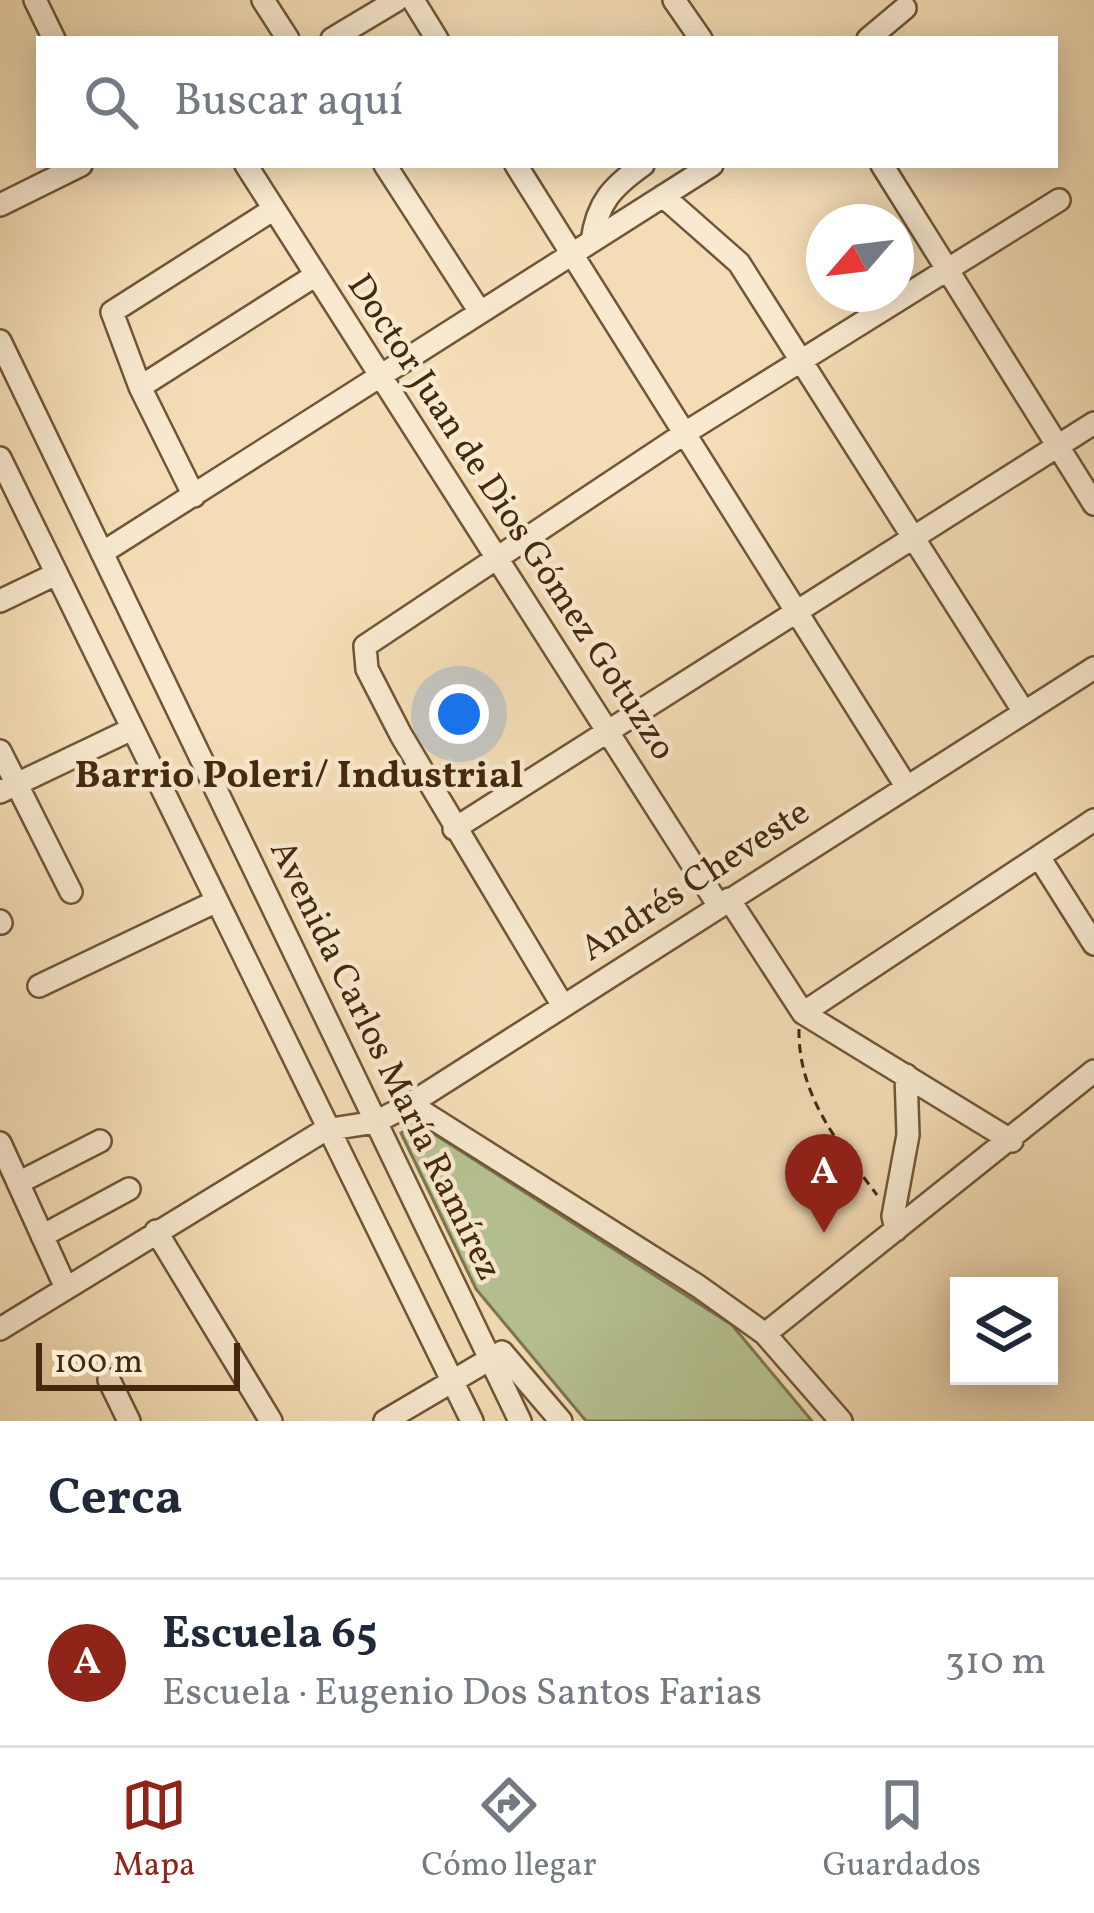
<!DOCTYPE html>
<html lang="es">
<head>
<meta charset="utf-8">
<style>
  :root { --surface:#fff; --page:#f6f6f7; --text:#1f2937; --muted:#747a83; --line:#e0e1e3; --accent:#8f2418 }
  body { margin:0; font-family:Vollkorn,serif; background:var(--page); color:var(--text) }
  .controls { position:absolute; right:36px; bottom:36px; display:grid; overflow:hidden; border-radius:0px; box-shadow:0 6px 30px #0003 }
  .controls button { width:108px; height:108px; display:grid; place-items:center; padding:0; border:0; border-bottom:3px solid var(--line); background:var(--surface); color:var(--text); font:60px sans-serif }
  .compass { position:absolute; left:806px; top:204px; width:108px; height:108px; border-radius:50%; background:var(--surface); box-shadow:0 6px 30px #0003; rotate:242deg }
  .scale { position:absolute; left:36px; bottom:30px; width:204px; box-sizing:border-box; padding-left:12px; border:6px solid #44290c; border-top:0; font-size:33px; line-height:42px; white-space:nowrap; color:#44290c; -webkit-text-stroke:9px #f8e9d0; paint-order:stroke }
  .you { position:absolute; left:459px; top:714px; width:42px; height:42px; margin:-30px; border:9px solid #fff; border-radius:50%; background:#1a73e8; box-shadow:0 0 0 18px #1a73e833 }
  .badge { display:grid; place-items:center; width:78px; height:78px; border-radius:50%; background:var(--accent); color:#fff; font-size:39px; font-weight:700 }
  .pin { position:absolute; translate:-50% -99px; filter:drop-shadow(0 3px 6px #0008) }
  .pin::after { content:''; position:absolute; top:63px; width:42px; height:36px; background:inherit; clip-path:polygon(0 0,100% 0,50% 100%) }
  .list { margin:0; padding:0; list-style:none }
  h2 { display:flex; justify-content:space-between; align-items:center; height:156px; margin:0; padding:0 48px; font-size:51px }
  h2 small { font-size:39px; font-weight:400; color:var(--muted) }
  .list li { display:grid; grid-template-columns:78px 1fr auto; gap:36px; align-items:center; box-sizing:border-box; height:168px; padding:0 48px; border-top:3px solid var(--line) }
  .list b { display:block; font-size:45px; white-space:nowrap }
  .list p { margin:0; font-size:39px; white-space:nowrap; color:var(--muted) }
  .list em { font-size:39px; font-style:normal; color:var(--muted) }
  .icon { flex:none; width:66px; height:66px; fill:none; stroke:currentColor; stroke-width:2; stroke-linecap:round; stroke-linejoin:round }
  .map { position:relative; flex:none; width:1094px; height:1421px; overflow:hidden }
  .search { position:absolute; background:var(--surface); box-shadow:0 6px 30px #0003; left:36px; right:36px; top:36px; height:132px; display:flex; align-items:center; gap:30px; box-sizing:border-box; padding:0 42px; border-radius:0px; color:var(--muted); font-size:45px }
  .sheet { height:324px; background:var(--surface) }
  nav { display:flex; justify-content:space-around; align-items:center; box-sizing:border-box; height:168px; border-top:3px solid var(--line); background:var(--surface); font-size:33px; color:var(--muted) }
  nav a { display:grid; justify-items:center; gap:6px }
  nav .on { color:var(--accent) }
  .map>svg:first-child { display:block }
  .green { fill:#b6c292; stroke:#7d764f; stroke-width:3 }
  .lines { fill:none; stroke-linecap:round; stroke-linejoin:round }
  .minor-casing { stroke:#705636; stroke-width:26 }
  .path { stroke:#44290c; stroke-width:3; stroke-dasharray:9 6; stroke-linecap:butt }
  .minor { stroke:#f8e9d0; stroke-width:21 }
  .labels { text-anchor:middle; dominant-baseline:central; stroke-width:9; stroke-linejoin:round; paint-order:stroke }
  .street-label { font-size:36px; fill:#44290c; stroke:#f8e9d0 }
  .neighbourhood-label { font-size:39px; font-weight:bold; fill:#44290c; stroke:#f8e9d0 }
</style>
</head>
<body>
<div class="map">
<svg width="1094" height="1421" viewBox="0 0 1094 1421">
  <rect width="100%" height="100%" fill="#f4ddb6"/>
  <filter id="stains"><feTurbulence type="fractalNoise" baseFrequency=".00167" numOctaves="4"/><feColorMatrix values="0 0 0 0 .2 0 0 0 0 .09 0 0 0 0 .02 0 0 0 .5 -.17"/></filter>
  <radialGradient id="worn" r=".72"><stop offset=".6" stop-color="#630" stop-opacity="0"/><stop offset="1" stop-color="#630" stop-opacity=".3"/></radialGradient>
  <path class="green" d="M417 1123 732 1325 812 1421H586L476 1289 401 1133Z"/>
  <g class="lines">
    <defs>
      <path id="minor" d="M35 0 54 39
        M263 0 288 39
        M413 0 437 39
        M674 0 701 39
        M332 39 397 0
        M868 39 905 8
        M246 165 719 906
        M385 165 480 312
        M516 165 906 786
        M882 165 1094 504
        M663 196 739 263 1024 712
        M0 205 81 165
        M592 241C597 203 612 187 643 165
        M0 341 520 1421
        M140 387 316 275
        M0 458 472 1421
        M194 496 140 387 112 312 274 209
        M102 553 712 165
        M0 601 56 574
        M0 751 71 892
        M0 792 132 729
        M454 829 1094 423
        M1039 857 1094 944
        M729 899 803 1013 1012 1141
        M0 921 1 923
        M39 986 217 901
        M563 1006 401 735 367 669 365 646 685 433 1059 200
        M803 1013 1094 820
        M410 1104 698 1286 765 1334 841 1421
        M0 1143 66 1288
        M18 1183 100 1141
        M896 1230 893 1216 908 1135 906 1075
        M156 1231 271 1421
        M42 1236 129 1189
        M0 1329 325 1130 376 1122 410 1104 1094 668
        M765 1334 1094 1071
        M109 1380 129 1421
        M385 1421 502 1352 561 1421"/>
    </defs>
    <use href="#minor" class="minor-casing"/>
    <path class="path" d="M799 1029C798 1096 839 1144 877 1195"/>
    <use href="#minor" class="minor"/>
  </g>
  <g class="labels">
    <g class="street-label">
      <text transform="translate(510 518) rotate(57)">Doctor Juan de Dios Gómez Gotuzzo</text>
      <text transform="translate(696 882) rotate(-33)">Andrés Cheveste</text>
      <text transform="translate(384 1061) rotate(64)">Avenida Carlos María Ramírez</text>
    </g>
    <g class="neighbourhood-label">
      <text x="299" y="777">Barrio Poleri/ Industrial</text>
    </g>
  </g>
  <rect width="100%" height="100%" filter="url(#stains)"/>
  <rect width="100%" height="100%" fill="url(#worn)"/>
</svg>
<div class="controls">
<button><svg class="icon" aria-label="layers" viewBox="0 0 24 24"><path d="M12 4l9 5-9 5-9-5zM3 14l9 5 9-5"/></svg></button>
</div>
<svg class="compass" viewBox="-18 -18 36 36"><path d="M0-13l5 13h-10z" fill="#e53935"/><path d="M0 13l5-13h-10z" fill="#747a83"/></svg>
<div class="scale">100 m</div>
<div class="you"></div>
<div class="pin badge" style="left:824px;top:1233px">A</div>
<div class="search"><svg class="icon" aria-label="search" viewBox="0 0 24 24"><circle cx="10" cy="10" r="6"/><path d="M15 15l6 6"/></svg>Buscar aquí</div>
</div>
<section class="sheet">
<h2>Cerca<small></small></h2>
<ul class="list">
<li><span class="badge">A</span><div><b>Escuela 65</b><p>Escuela · Eugenio Dos Santos Farias</p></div><em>310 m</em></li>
</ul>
</section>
<nav>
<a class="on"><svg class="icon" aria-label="map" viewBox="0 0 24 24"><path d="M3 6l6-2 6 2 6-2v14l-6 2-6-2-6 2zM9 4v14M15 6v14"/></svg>Mapa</a>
<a><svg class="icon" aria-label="directions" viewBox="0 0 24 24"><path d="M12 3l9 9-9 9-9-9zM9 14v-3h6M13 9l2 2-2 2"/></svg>Cómo llegar</a>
<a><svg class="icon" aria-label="saved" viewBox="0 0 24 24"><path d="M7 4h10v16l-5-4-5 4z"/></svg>Guardados</a>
</nav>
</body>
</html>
